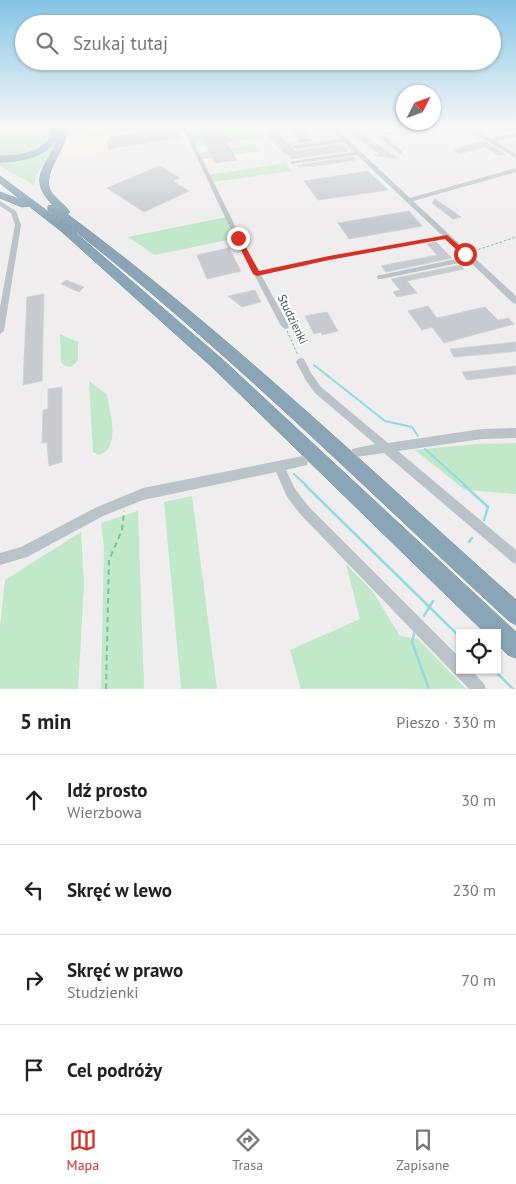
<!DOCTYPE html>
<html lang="pl">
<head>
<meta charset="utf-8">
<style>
  :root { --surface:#fff; --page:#f2f2f2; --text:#222; --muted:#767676; --line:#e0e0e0; --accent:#d93025 }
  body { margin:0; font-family:"PT Sans",sans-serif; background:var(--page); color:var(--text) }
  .controls { position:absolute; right:15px; bottom:15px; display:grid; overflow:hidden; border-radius:0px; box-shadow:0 1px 4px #0004 }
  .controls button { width:45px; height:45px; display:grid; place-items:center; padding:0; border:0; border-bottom:1px solid var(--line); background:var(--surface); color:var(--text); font:25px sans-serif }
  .compass { position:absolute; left:396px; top:85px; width:45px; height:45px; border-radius:50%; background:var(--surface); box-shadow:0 1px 4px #0004; rotate:48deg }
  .stop { position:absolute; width:15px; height:15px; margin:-11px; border:4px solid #d93025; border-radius:50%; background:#fff }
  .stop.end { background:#d93025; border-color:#fff; box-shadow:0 1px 5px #0008 }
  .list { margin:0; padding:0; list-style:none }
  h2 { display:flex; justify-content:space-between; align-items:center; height:65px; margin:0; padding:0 20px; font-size:21px }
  h2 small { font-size:16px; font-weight:400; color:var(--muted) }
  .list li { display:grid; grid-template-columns:32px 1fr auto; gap:15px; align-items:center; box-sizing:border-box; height:90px; padding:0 20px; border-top:1px solid var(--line) }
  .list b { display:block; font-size:19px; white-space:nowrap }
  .list p { margin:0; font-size:16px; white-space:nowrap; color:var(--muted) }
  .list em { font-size:16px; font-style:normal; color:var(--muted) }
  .icon { flex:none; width:28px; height:28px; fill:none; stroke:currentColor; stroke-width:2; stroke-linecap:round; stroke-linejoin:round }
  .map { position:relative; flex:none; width:516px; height:689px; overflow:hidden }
  .search { position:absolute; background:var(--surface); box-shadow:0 1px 4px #0004; left:15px; right:15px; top:15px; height:55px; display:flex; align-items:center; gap:12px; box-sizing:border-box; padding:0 18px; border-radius:28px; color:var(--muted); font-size:19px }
  .sheet { height:425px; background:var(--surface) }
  nav { display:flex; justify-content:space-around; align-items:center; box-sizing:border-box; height:70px; border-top:1px solid var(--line); background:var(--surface); font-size:14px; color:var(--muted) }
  nav a { display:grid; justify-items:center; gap:2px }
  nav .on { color:var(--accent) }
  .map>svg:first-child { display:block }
  .commercial { fill:#f9f1e7 }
  .green { fill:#c0e8c9 }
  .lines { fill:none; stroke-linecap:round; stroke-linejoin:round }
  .stream-far2 { stroke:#92dce0; stroke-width:1 }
  .stream-far1 { stroke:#92dce0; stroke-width:2 }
  .stream { stroke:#92dce0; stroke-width:2.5 }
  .building { fill:#c7cbcf; stroke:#d1d4d7 }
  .highway-casing { stroke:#7691a1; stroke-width:1 }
  .path-far1 { stroke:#7cc195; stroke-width:1; stroke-dasharray:2.5 2; stroke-linecap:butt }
  .path { stroke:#7cc195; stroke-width:2; stroke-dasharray:5.5 4; stroke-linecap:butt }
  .minor { fill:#bac3c7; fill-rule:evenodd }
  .highway { fill:#8aa6b6; fill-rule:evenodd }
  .route { fill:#d93025 }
  .labels { text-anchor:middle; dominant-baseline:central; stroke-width:4; stroke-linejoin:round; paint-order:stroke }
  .far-street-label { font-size:12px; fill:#475257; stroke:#fff }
</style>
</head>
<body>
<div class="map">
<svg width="516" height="689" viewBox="0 0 516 689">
  <rect width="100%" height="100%" fill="#efeded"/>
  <path class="commercial" d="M135 126H180L187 139 60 158 69 139 135 129Z
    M261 151 266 157 208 166 205 159Z"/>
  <path class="green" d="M0 126H50L51 138C37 154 20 155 0 157Z
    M56 126H58C63 154 38 161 34 185L0 166V160L44 151 53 145 57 139Z
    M90 126H121L122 131 92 136Z
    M187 126H290L292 128 261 132 265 138 196 146Z
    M256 145 261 151 202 159 199 153Z
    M286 163 292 171 213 182 208 175Z
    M227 217 237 238 155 255 128 237Z
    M60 334 78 342V360L71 367 65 366 61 362Z
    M89 381 107 395C110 413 121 449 99 455L93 452Z
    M516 443V494L465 490 415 450 477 444Z
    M192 496 217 689H181L164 502Z
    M138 511 144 689H101L104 547 101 523Z
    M81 532 84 585 78 689H0V626L5 580Z
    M346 564 373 592 400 636 418 639 466 689H301L290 650 360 619Z"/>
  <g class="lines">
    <path class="stream-far2" d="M0 163 7 168"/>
    <path class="stream-far1" d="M314 365 385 421 412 427 418 436
      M425 449 466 486
      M294 474 307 486"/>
    <path class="stream" d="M305 485 460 637
      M464 485 488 507 484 520
      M469 542 472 538
      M424 616 433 601
      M415 630 412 642 429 689
      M494 670 513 689"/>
  </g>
  <path class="building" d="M215 126 220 138 223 137 237 160 215 163 197 127Z
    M292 126H299L312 141 295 143 291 146 295 151 342 144 348 151 292 159 289 155 283 153 266 132 277 131 287 143 299 141 291 129H294Z
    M163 129 164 132 176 130 181 138 108 149 107 143 110 137Z
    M358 132 389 152 398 159 374 155 380 154 351 134Z
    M484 141 505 154 498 155 485 147 459 154 452 150Z
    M353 157 355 160 316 166 298 167 297 165Z
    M159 166 180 178 173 181 189 191 144 212 107 188Z
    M368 171 388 190 318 200 304 181Z
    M435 199 447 207 461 217 453 219 432 203Z
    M409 211 422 226 349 239 338 223Z
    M436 242 452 258 386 272 381 266 437 255 427 244Z
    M229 248 241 271 207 279 197 255Z
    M460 265 464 269 407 281 417 293 397 297 393 292 400 290 391 279Z
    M66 280 84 287 79 292 61 284Z
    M255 290 261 302 242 307 228 296Z
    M44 294 42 381 23 385 27 297Z
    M428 306 437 318 485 307 498 320 508 318 514 324 444 343 432 327 422 330 408 311Z
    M327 312 338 331 322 335 321 332 314 334 305 316Z
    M516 342V351L511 352 454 357 450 349Z
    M516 366V374L467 380 462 372Z
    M62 387V462L49 466 47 442 42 443 43 410 48 409V389Z"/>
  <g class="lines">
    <defs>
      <path id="highway" d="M49 126H57L58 138C45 158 22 161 0 162V156C18 156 39 154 50 138Z
        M60 126H68C68 149 40 173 51 192 56 199 65 205 70 212L67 214C225 331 369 469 516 600V625L509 621C358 482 212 335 48 210V206L53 205C20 172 59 161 60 126Z
        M0 176 69 227 222 359 516 632V658L508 655 497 644V633H485L212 367 61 231 29 206 22 207 0 198V192L21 200 0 183Z"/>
    </defs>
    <use href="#highway" class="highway-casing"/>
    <path class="path-far1" d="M474 251 516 237
      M265 272 440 238
      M287 331 298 355"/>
    <path class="path" d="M106 689 109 560 122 530 124 511"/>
    <path class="minor" d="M182 126H186L241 238 289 326 288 328 285 329 281 326 235 238Z
      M328 126H333L410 198 516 168V172L413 201 516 296V304L513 303 469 261 381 279H378L377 277 378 275H381L465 257 357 155 291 164V162L293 161 354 152 344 142 296 149 293 147 296 145 341 139Z
      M416 126H425L384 136 402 151V153L400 154 377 135Z
      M462 126H468L491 139 516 133V137L495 141 516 154V158Z
      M0 201 16 211 21 225 4 331 0 334V307L15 225 11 213 0 206Z
      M301 358 304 359 311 373 321 387 388 443 482 429 516 428V438L482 439 398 451 516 550V564L512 562 384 453 356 457 352 455 351 452 352 449 375 444 315 393 305 379 296 362 298 359Z
      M303 456 307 457 308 461 307 465 286 470 295 489 309 507 460 658V670H471L484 684 486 689H469L301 515 287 497 276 472 143 500 103 516 27 557 0 565V553L21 547 95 508 143 488Z"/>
    <use href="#highway" class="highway"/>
  </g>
  <linearGradient id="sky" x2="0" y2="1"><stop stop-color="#85c4e5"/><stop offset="0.57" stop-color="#f8f7f7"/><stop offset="1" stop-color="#f8f7f7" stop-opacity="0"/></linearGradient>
  <rect width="516" height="223" fill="url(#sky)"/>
  <path class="route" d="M447 235 467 252V255H462L445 239 329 260 257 276 253 274 235 238 240 237 259 271 329 256Z"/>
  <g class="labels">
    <g class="far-street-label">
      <text transform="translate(293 319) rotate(64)">Studzienki</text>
    </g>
  </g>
</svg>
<div class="controls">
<button><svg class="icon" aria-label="locate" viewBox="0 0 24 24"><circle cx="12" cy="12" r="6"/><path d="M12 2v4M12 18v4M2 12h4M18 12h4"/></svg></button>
</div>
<svg class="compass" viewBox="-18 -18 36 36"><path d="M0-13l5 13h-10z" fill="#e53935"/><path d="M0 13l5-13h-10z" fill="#767676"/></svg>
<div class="stop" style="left:465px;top:254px"></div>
<div class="stop end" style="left:238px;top:238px"></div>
<div class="search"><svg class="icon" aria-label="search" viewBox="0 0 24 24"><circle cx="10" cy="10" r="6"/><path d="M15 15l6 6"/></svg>Szukaj tutaj</div>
</div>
<section class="sheet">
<h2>5 min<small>Pieszo · 330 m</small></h2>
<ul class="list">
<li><svg class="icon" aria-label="ahead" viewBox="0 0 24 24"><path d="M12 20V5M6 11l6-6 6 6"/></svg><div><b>Idź prosto</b><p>Wierzbowa</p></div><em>30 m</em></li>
<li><svg class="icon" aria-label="left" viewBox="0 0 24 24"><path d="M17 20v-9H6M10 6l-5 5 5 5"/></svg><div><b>Skręć w lewo</b></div><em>230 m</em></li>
<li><svg class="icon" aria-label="right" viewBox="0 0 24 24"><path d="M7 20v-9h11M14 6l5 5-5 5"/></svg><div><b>Skręć w prawo</b><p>Studzienki</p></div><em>70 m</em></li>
<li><svg class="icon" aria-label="arrive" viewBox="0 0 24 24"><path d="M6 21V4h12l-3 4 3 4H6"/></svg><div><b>Cel podróży</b></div></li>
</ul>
</section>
<nav>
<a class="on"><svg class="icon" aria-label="map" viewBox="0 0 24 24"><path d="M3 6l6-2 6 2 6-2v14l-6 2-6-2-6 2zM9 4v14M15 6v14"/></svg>Mapa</a>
<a><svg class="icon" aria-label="directions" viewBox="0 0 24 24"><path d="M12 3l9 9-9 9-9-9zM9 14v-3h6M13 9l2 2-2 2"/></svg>Trasa</a>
<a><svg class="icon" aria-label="saved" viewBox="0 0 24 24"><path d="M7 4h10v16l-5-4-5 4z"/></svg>Zapisane</a>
</nav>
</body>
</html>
